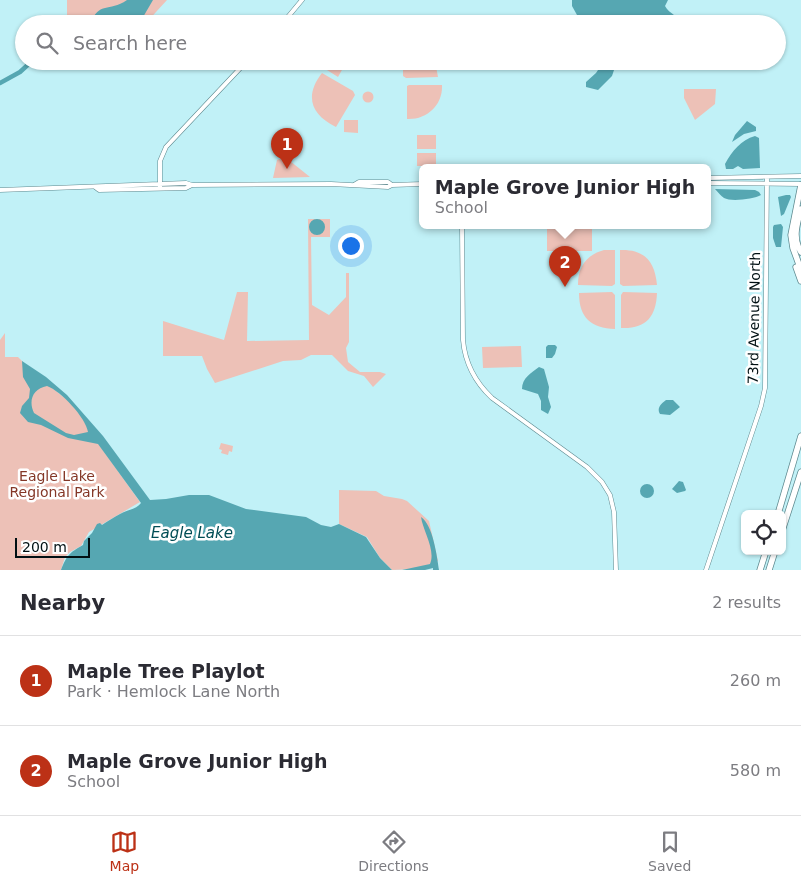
<!DOCTYPE html>
<html lang="en">
<head>
<meta charset="utf-8">
<style>
  :root { --surface:#fff; --page:#f2f2f3; --text:#2b2b33; --muted:#7c7c81; --line:#e1e1e2; --accent:#bc3116 }
  body { margin:0; font-family:"DejaVu Sans",sans-serif; background:var(--page); color:var(--text) }
  .controls { position:absolute; right:15px; bottom:15px; display:grid; overflow:hidden; border-radius:8px; box-shadow:0 1px 4px #0004 }
  .controls button { width:45px; height:45px; display:grid; place-items:center; padding:0; border:0; border-bottom:1px solid var(--line); background:var(--surface); color:var(--text); font:25px sans-serif }
  .scale { position:absolute; left:15px; bottom:12px; width:75px; box-sizing:border-box; padding-left:5px; border:2px solid #011013; border-top:0; font-size:14px; line-height:18px; white-space:nowrap; color:#011013; -webkit-text-stroke:4px #fff; paint-order:stroke }
  .you { position:absolute; left:350px; top:245px; width:18px; height:18px; margin:-12px; border:4px solid #fff; border-radius:50%; background:#1a73e8; box-shadow:0 0 0 8px #1a73e833 }
  .badge { display:grid; place-items:center; width:32px; height:32px; border-radius:50%; background:var(--accent); color:#fff; font-size:16px; font-weight:700 }
  .pin { position:absolute; translate:-50% -41px; filter:drop-shadow(0 1px 2px #0008) }
  .pin::after { content:''; position:absolute; top:26px; width:18px; height:15px; background:inherit; clip-path:polygon(0 0,100% 0,50% 100%) }
  .popup { position:absolute; left:419px; top:164px; width:292px; height:65px; box-sizing:border-box; display:grid; place-content:center; border-radius:8px; background:var(--surface); filter:drop-shadow(0 1px 4px #0005); font-size:16px; white-space:nowrap; color:var(--muted) }
  .popup b { font-size:19px; color:var(--text) }
  .popup::after { content:''; position:absolute; left:50%; top:100%; margin-left:-10px; border:10px solid transparent; border-top-color:var(--surface) }
  .list { margin:0; padding:0; list-style:none }
  h2 { display:flex; justify-content:space-between; align-items:center; height:65px; margin:0; padding:0 20px; font-size:21px }
  h2 small { font-size:16px; font-weight:400; color:var(--muted) }
  .list li { display:grid; grid-template-columns:32px 1fr auto; gap:15px; align-items:center; box-sizing:border-box; height:90px; padding:0 20px; border-top:1px solid var(--line) }
  .list b { display:block; font-size:19px; white-space:nowrap }
  .list p { margin:0; font-size:16px; white-space:nowrap; color:var(--muted) }
  .list em { font-size:16px; font-style:normal; color:var(--muted) }
  .icon { flex:none; width:28px; height:28px; fill:none; stroke:currentColor; stroke-width:2; stroke-linecap:round; stroke-linejoin:round }
  .map { position:relative; flex:none; width:801px; height:570px; overflow:hidden }
  .search { position:absolute; background:var(--surface); box-shadow:0 1px 4px #0004; left:15px; right:15px; top:15px; height:55px; display:flex; align-items:center; gap:12px; box-sizing:border-box; padding:0 18px; border-radius:28px; color:var(--muted); font-size:19px }
  .sheet { height:245px; background:var(--surface) }
  nav { display:flex; justify-content:space-around; align-items:center; box-sizing:border-box; height:70px; border-top:1px solid var(--line); background:var(--surface); font-size:14px; color:var(--muted) }
  nav a { display:grid; justify-items:center; gap:2px }
  nav .on { color:var(--accent) }
  .map>svg:first-child { display:block }
  .green { fill:#edc1b7 }
  .water { fill:#56a7b2; fill-rule:evenodd }
  .lines { fill:none; stroke-linecap:round; stroke-linejoin:round }
  .river { stroke:#56a7b2; stroke-width:4.5 }
  .secondary-casing { stroke:#5d898f; stroke-width:5 }
  .highway-casing { stroke:#5d898f; stroke-width:7 }
  .secondary { stroke:#fff; stroke-width:4 }
  .highway { stroke:#fff; stroke-width:5.5 }
  .labels { text-anchor:middle; dominant-baseline:central; stroke-width:5; stroke-linejoin:round; paint-order:stroke }
  .street-label { font-size:14px; fill:#011013; stroke:#fff }
  .park-label { font-size:14px; fill:#843727; stroke:#fff }
  .water-label { font-size:15px; font-style:italic; fill:#004d55; stroke:#fff }
</style>
</head>
<body>
<div class="map">
<svg width="801" height="570" viewBox="0 0 801 570">
  <rect width="100%" height="100%" fill="#c1f1f7"/>
  <path class="green" d="M67 0H167L145 24H67Z
    M317 61H347L338 77 316 63Z
    M403 61H435L438 77 406 78 403 76Z
    M322 73 353 91 355 95 336 127C311 115 304 96 322 73Z
    M409 85H442C443 105 427 120 407 119V86Z
    M684 89H716L715 104 695 120 684 98Z
    M362.5 97a5.5 5.5 0 1 1 11 0a5.5 5.5 0 1 1-11 0Z
    M344 120H358V133L344 132Z
    M417 135H436V149H417Z
    M417 153H436V166H417Z
    M285 157 310 177 273 178 277 160Z
    M308 219H330V237H311L312 305 329 315 346 297V273H349V342L346 348 348 362 360 372H380L386 374 373 387 364 376 348 371 332 355H311L301 360 283 361 215 383 207 369 202 356H163V321L224 340 237 292H248L247 341 309 340Z
    M547 226H592V251H547Z
    M604 250H615V284L612 286 578 285C578 267 586 255 604 250Z
    M620 250C645 249 655 262 657 285L623 286 620 284Z
    M612 292 615 295V329C591 328 579 318 579 293Z
    M623 292 657 293C656 317 646 329 621 328V295Z
    M5 333V357H18L35 374 71 403 94 432 100 446 140 502 89 532 81 546 70 552 65 557 61 570H0V340Z
    M521 346 522 367 483 368 482 347Z
    M221 443 233 446 232 452 229 451 228 455 221 453 222 450 219 449Z
    M339 490 376 491 384 496 402 499 407 501 429 521 438 561C424 567 408 570 392 570L380 558 367 537 339 524Z"/>
  <path class="water" d="M127 0H153L139 24H90C100 0 108 13 127 0Z
    M572 0H668L665 6C669 14 680 17 685 24H582L572 6Z
    M604 61H617L612 76 598 90 586 87V82L596 73Z
    M747 121 756 127V131L744 134 732 142 735 135Z
    M755 136 759 138 760 168 743 169 738 166 733 169H726L725 164C732 151 741 140 755 136Z
    M715 189 755 190 759 192 761 195C754 199 731 202 724 198 721 196 718 192 715 189Z
    M786 195H790L791 197 784 214 781 216 778 197Z
    M309 227a8 8 0 1 1 16 0a8 8 0 1 1-16 0Z
    M781 224 783 227 781 247H776L773 238V227L774 225Z
    M548 345H555L557 347 555 354 552 358H546V347Z
    M22 361 46 377 67 395 103 436 150 500 166 499 189 495H209L246 509 306 517 321 525 331 527 339 524 366 537 380 558 392 570H61C67 555 69 553 83 545L84 541 92 533 97 524 100 523 102 525C108 521 114 517 120 514 127 510 137 509 141 503L98 444 68 438 41 425 28 422 20 413 22 406 29 398 30 389 23 377ZM47 386C61 391 86 418 88 432L74 435 66 433 34 413C28 400 33 389 47 386Z
    M539 367 544 369 549 387 548 397 551 407 548 414 541 410V401L538 394 522 389C522 378 531 373 539 367Z
    M666 400H673L680 407 670 415 660 414C656 408 662 403 666 400Z
    M679 481 683 482 686 490 685 491 677 493 672 489Z
    M640 491a7 7 0 1 1 14 0a7 7 0 1 1-14 0Z
    M421 517C433 525 437 556 439 570H433V568L425 570H402L430 564C436 550 423 531 421 517Z"/>
  <g class="lines">
    <path class="river" d="M0 83 20 72 32 61"/>
    <defs>
      <path id="secondary" d="M282 24 302 0
        M708 178 801 176
        M708 183 801 184
        M354 185 359 182H388L392 185
        M95 187 99 190 186 188 192 185
        M160 188V161L166 147 247 61
        M0 190 186 183 192 185 331 184 388 187 392 185 422 184
        M462 226 463 340C465 363 475 382 492 398L587 467 602 482 610 495 614 512 616 570
        M706 570 761 406 765 388 767 177"/>
      <path id="highway" d="M801 185 791 235 793 248 801 270
        M801 209C797 224 792 238 801 252
        M796 267 801 281
        M778 514 801 436
        M782 531 801 472
        M760 570 766 551
        M769 570 775 551"/>
    </defs>
    <use href="#secondary" class="secondary-casing"/>
    <use href="#highway" class="highway-casing"/>
    <use href="#secondary" class="secondary"/>
    <use href="#highway" class="highway"/>
  </g>
  <g class="labels">
    <g class="street-label">
      <text transform="translate(754 318) rotate(-89)">73rd Avenue North</text>
    </g>
    <g class="park-label">
      <text x="57" y="476">Eagle Lake<tspan x="57" dy="16">Regional Park</tspan></text>
    </g>
    <g class="water-label">
      <text x="192" y="533">Eagle Lake</text>
    </g>
  </g>
</svg>
<div class="controls">
<button><svg class="icon" aria-label="locate" viewBox="0 0 24 24"><circle cx="12" cy="12" r="6"/><path d="M12 2v4M12 18v4M2 12h4M18 12h4"/></svg></button>
</div>
<div class="scale">200 m</div>
<div class="you"></div>
<div class="pin badge" style="left:287px;top:169px">1</div>
<div class="pin badge" style="left:565px;top:287px">2</div>
<div class="popup"><b>Maple Grove Junior High</b>School</div>
<div class="search"><svg class="icon" aria-label="search" viewBox="0 0 24 24"><circle cx="10" cy="10" r="6"/><path d="M15 15l6 6"/></svg>Search here</div>
</div>
<section class="sheet">
<h2>Nearby<small>2 results</small></h2>
<ul class="list">
<li><span class="badge">1</span><div><b>Maple Tree Playlot</b><p>Park · Hemlock Lane North</p></div><em>260 m</em></li>
<li><span class="badge">2</span><div><b>Maple Grove Junior High</b><p>School</p></div><em>580 m</em></li>
</ul>
</section>
<nav>
<a class="on"><svg class="icon" aria-label="map" viewBox="0 0 24 24"><path d="M3 6l6-2 6 2 6-2v14l-6 2-6-2-6 2zM9 4v14M15 6v14"/></svg>Map</a>
<a><svg class="icon" aria-label="directions" viewBox="0 0 24 24"><path d="M12 3l9 9-9 9-9-9zM9 14v-3h6M13 9l2 2-2 2"/></svg>Directions</a>
<a><svg class="icon" aria-label="saved" viewBox="0 0 24 24"><path d="M7 4h10v16l-5-4-5 4z"/></svg>Saved</a>
</nav>
</body>
</html>
